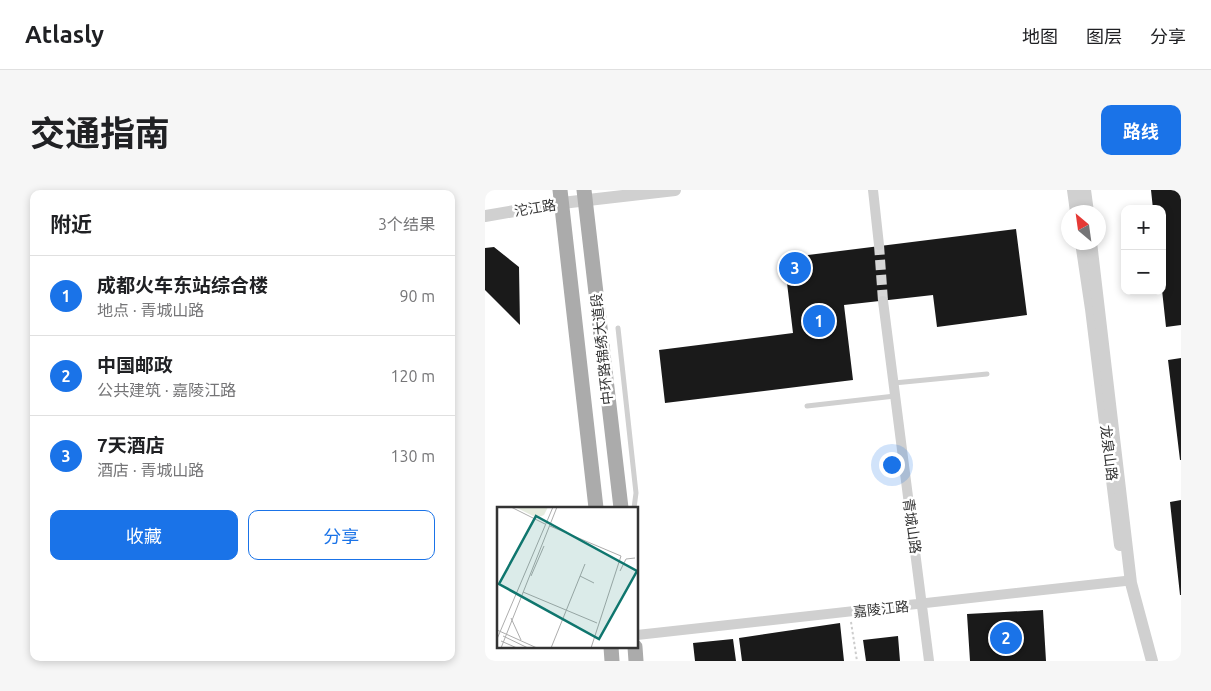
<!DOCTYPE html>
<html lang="zh">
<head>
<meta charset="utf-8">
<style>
  :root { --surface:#fff; --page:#f6f6f6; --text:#202124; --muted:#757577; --line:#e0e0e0; --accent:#1a73e8 }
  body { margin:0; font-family:Ubuntu,"Noto Sans SC",sans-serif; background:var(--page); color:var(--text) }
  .controls { position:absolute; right:15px; top:15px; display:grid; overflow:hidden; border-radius:10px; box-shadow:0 2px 8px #0003 }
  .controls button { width:45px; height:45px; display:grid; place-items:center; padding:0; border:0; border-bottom:1px solid var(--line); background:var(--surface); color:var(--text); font:25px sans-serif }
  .compass { position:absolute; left:576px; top:15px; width:45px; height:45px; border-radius:50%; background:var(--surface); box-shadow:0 2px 8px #0003; rotate:331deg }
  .you { position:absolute; left:406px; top:274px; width:18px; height:18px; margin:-12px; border:4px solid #fff; border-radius:50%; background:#1a73e8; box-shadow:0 0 0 8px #1a73e833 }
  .badge { display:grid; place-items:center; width:32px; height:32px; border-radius:50%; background:var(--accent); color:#fff; font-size:16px; font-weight:700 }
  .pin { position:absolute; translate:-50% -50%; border:2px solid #fff; box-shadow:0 1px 5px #0006 }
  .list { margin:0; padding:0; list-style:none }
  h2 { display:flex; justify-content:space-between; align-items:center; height:65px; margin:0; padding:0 20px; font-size:21px }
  h2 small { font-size:16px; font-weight:400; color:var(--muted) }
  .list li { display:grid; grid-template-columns:32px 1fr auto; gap:15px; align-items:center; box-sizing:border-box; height:80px; padding:0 20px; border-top:1px solid var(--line) }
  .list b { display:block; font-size:19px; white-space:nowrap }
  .list p { margin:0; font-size:16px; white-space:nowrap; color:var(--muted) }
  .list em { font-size:16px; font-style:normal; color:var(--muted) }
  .actions { display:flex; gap:10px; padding:15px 20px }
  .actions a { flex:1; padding:11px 0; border:1px solid var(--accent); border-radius:10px; text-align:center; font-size:18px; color:var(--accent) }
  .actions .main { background:var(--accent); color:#fff }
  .map { position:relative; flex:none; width:696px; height:471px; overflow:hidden; border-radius:10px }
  header { display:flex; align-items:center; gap:30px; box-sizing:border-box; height:70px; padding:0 25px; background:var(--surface); border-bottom:1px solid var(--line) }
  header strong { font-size:24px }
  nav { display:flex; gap:28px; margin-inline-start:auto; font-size:18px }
  .intro { display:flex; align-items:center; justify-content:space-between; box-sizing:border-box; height:120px; padding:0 30px }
  h1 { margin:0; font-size:35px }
  .button { padding:12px 22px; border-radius:10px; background:var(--accent); color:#fff; font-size:18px; font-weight:700 }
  main { display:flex; gap:30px; padding:0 30px }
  aside { flex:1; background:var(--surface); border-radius:10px; box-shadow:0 2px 8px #0003 }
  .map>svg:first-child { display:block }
  .building { fill:#1a1a1a }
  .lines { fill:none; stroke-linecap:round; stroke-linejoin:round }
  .minor-tunnel { stroke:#d6d6d6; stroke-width:10; stroke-dasharray:10 5; stroke-linecap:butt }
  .path { stroke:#cdcdcd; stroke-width:2; stroke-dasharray:2.5 2.5; stroke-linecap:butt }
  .service { stroke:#d0d0d0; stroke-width:5 }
  .minor { stroke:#d0d0d0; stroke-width:10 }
  .tertiary { stroke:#d0d0d0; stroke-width:12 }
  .primary { stroke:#ababab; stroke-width:15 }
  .tertiary-bridge { stroke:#d0d0d0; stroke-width:12 }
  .labels { text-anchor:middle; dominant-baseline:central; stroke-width:5; stroke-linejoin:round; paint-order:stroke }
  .street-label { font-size:14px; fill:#333; stroke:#fff }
  .inset-road { fill:none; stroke:#adadad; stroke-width:1 }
  .view { fill:#0f766e; fill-opacity:0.15; stroke:#0f766e; stroke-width:2.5 }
  .inset-edge { fill:none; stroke:#333; stroke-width:2.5 }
</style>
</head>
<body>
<header>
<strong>Atlasly</strong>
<nav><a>地图</a><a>图层</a><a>分享</a></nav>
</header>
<div class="intro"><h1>交通指南</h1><a class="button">路线</a></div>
<main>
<aside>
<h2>附近<small>3个结果</small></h2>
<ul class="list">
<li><span class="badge">1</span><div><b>成都火车东站综合楼</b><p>地点 · 青城山路</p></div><em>90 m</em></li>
<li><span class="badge">2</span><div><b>中国邮政</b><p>公共建筑 · 嘉陵江路</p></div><em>120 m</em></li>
<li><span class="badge">3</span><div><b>7天酒店</b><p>酒店 · 青城山路</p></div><em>130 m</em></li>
</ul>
<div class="actions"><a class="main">收藏</a><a>分享</a></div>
</aside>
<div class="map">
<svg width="696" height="471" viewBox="0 0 696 471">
  <rect width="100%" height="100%" fill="#fff"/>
  <path class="building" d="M666 0H696V135L681 137 677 100V19H668Z
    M531 39 542 125 452 137 448 105 359 115 368 190 180 213 174 160 308 143 299 68Z
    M9 57 34 77 35 135 0 100V58Z
    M696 168V270H695L683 170Z
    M696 310V405H695L685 312Z
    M558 420 561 471H485L482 424Z
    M355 433 359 471H257L254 448Z
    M413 446 415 471H381L378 450Z
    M248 449 251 471H210L208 453Z"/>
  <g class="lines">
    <path class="minor-tunnel" d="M394 55 398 111"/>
    <path class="path" d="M366 432 372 471"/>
    <path class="service" d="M133 138 151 303 149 318
      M409 193 502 184
      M322 216 410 206"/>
    <path class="minor" d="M388 0 394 55
      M398 111 444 471
      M152 445 640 391"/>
    <path class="tertiary" d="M588 0 591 22
      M600 0 603 22
      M0 26 77 13 190 0
      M596 52 606 119 635 355"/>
    <path class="primary" d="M75 0 111 318
      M99 0 136 318
      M126 457 127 471
      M150 457 151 471"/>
    <path class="tertiary-bridge" d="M606 52 646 393 667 471"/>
  </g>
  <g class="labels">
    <g class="street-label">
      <text transform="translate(50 18) rotate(-9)">沱江路</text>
      <text transform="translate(117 159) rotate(-96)">中环路锦绣大道段</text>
      <text transform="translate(624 263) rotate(83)">龙泉山路</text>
      <text transform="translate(427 336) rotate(82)">青城山路</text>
      <text transform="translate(396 419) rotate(-6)">嘉陵江路</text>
    </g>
  </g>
  <g transform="translate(12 317)">
    <rect width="141" height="141" fill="#fff"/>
    <path d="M18 0H51L47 8 40 11Z" fill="#e6ecdf"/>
    <path class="inset-road" d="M14 0 48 17M53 19 124 49 94 141M123 64 129 52 138 51M34 69 47 39M83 69 97 76M26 85 100 116M14 111 24 133M0 123 40 141M6 129 31 141M0 132 56 0M4 134 20 141M4 141 60 0M54 141 88 57"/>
    <path class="view" d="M39 9 140 64 102 132 2 77Z"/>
    <rect width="141" height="141" class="inset-edge"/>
  </g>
</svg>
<div class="controls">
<button>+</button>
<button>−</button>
</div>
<svg class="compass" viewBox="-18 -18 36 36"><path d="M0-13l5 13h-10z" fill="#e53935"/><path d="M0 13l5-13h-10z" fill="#757577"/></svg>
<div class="you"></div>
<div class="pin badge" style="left:334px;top:131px">1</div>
<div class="pin badge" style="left:521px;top:448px">2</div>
<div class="pin badge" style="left:310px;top:78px">3</div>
</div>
</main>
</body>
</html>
